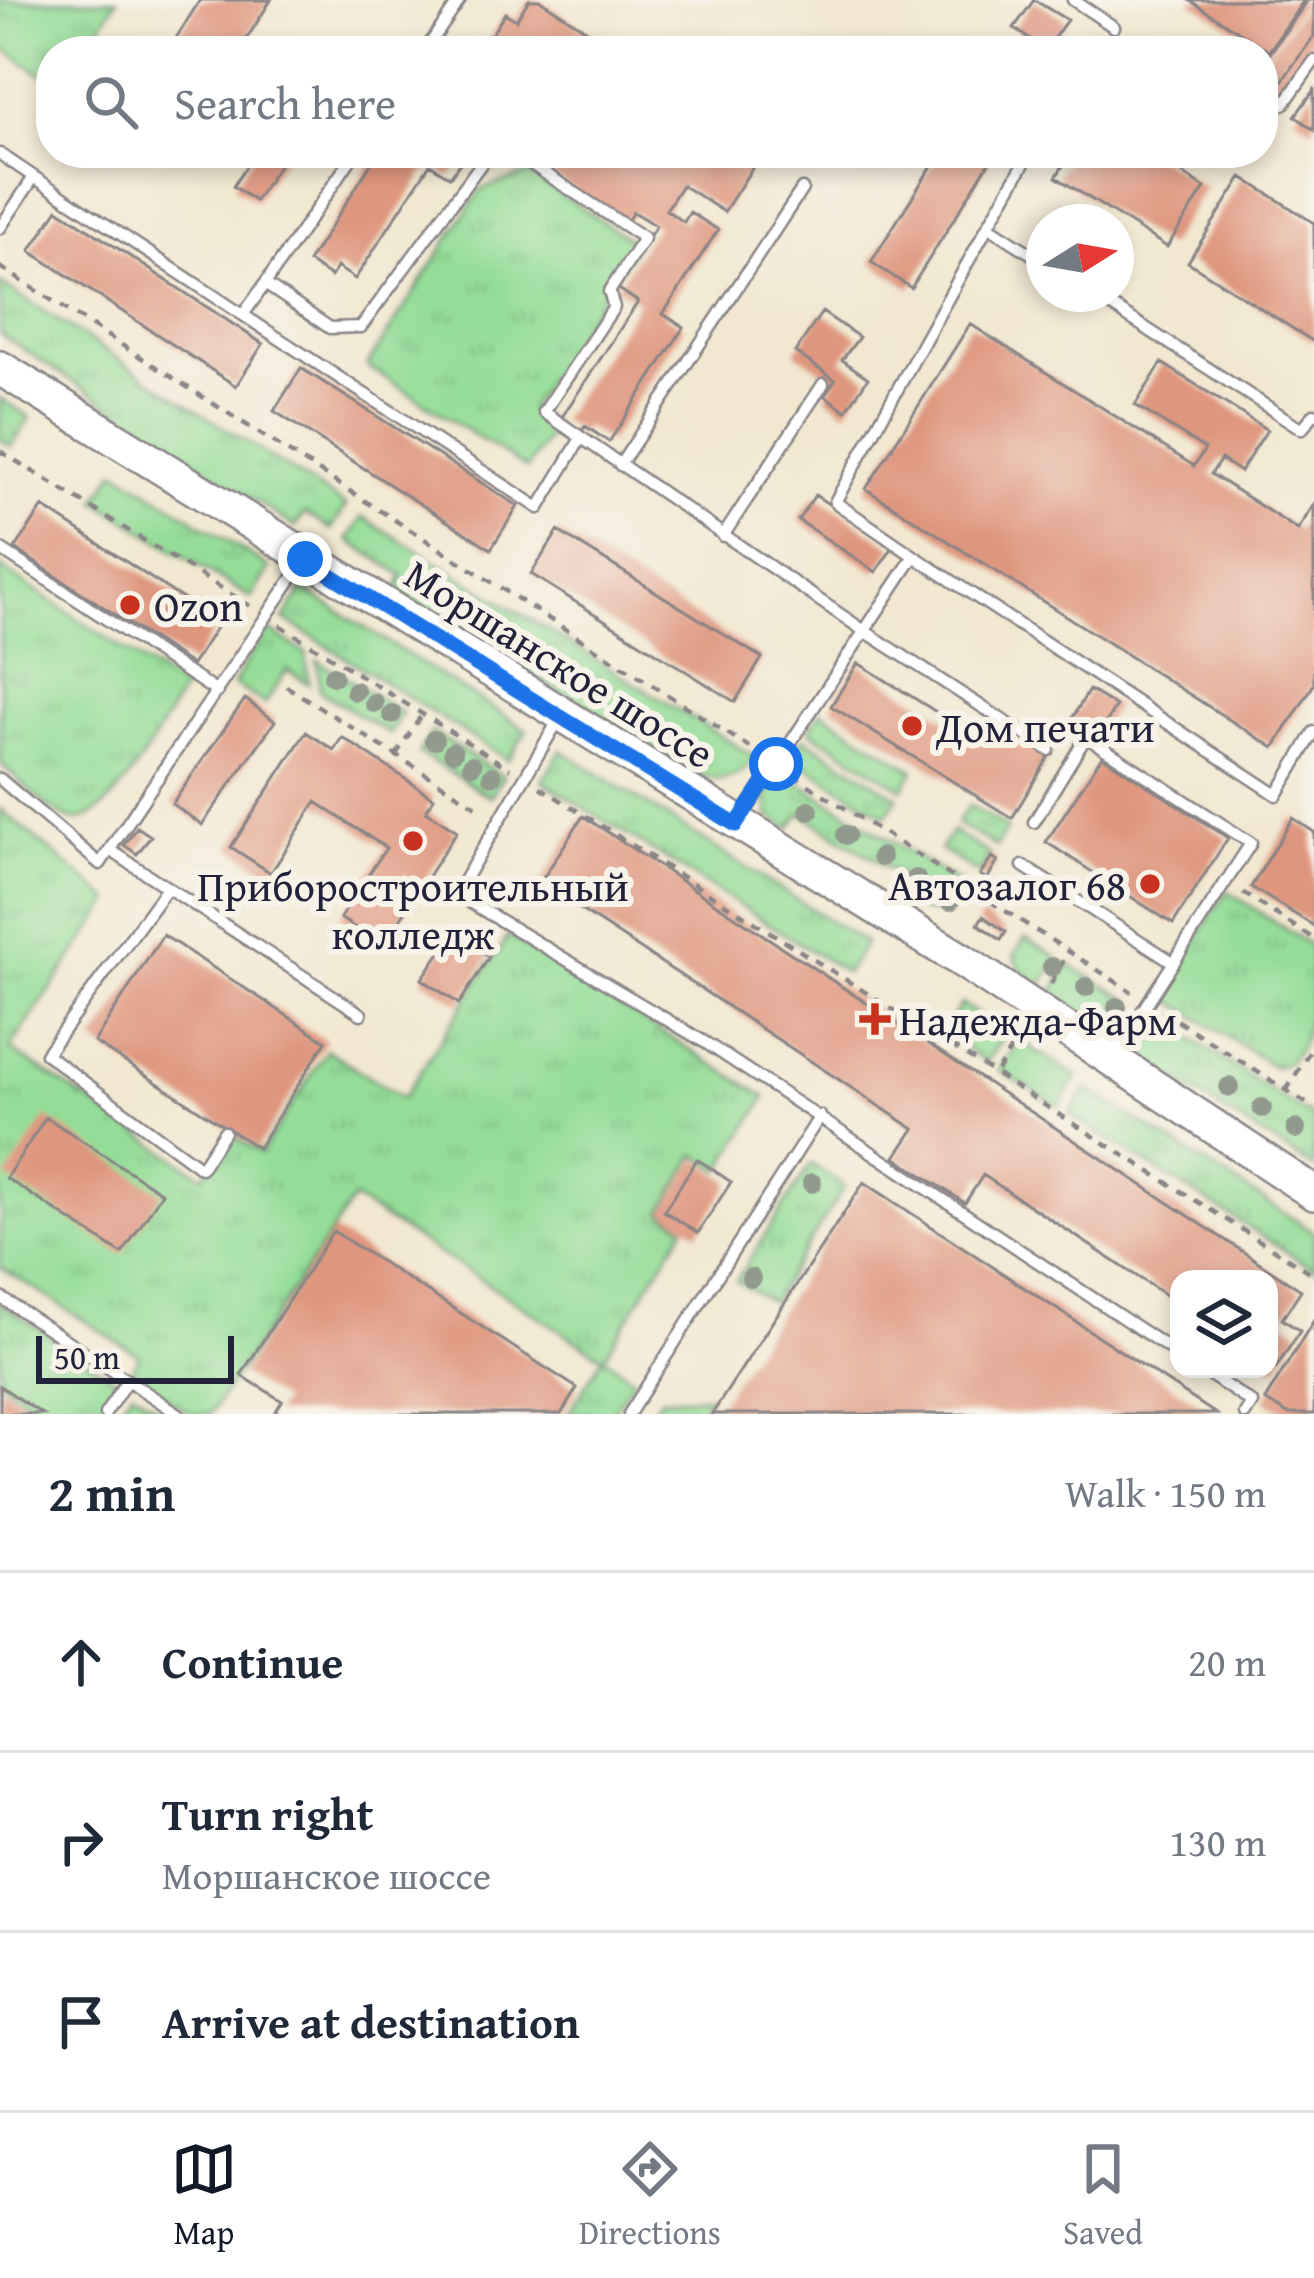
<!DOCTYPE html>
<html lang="en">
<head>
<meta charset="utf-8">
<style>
  :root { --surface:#fff; --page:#f2f2f3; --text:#1f2937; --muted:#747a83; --line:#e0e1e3; --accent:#111827 }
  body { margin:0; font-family:"Gentium Book Plus",serif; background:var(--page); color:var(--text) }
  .controls { position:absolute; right:36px; bottom:36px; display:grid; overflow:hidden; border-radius:24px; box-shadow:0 6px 18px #0003 }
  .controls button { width:108px; height:108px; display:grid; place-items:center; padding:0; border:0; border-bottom:3px solid var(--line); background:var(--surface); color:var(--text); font:60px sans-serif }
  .compass { position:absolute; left:1026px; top:204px; width:108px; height:108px; border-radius:50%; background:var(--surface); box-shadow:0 6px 18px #0003; rotate:79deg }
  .scale { position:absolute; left:36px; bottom:30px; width:198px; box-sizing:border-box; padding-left:12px; border:6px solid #22223b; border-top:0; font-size:33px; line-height:42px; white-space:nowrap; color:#22223b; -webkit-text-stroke:9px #f7f3e8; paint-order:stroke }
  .stop { position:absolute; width:36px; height:36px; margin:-27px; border:9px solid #1a73e8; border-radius:50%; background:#fff }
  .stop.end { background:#1a73e8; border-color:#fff; box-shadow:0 3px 12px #0008 }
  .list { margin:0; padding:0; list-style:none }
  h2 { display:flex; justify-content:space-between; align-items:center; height:156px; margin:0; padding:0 48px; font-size:51px }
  h2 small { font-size:39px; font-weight:400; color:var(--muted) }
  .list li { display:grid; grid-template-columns:78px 1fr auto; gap:36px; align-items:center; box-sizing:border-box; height:180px; padding:0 48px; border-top:3px solid var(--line) }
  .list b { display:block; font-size:45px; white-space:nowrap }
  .list p { margin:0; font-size:39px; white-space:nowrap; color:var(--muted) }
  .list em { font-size:39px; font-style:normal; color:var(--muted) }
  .icon { flex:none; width:66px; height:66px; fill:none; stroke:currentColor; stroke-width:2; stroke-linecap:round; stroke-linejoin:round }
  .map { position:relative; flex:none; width:1314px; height:1414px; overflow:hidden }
  .search { position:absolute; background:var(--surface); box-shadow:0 6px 18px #0003; left:36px; right:36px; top:36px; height:132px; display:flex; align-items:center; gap:30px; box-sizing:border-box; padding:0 42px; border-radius:48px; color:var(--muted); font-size:45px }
  .sheet { height:696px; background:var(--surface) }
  nav { display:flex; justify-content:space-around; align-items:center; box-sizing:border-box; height:168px; border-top:3px solid var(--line); background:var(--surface); font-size:33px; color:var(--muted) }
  nav a { display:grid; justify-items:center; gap:6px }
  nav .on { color:var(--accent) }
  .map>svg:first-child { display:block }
  .grass { fill:url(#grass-tufts); stroke:#5b806a; stroke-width:3 }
  .building { fill:#df967f }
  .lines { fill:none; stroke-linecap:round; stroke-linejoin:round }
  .service-casing { stroke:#8a8586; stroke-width:15 }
  .primary-casing { stroke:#8a8586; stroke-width:38 }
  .path { stroke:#8a8586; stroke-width:4.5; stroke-dasharray:9 9; stroke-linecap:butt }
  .service { stroke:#fff; stroke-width:10 }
  .primary { stroke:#fff; stroke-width:33 }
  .tree { fill:#929a8e }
  .route { stroke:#1a73e8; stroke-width:15 }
  .poi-dot { fill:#c8321e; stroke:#f7f3e8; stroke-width:4.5 }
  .labels { text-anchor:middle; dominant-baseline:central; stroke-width:12; stroke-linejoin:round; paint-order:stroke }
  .poi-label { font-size:42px; fill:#22223b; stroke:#f7f3e8; text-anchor:start }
  .street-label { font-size:42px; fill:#22223b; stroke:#f7f3e8 }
</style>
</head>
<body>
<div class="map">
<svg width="1314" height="1414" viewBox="0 0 1314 1414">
  <defs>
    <pattern id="grass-tufts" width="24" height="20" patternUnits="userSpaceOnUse" patternTransform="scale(3)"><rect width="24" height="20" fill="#94dd98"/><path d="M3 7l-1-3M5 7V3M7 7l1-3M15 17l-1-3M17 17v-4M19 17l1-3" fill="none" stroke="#7fbd84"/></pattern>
  </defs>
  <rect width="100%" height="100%" fill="#f7f3e8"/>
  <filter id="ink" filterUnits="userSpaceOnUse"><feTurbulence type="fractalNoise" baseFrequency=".00833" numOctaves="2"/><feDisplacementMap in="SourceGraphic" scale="24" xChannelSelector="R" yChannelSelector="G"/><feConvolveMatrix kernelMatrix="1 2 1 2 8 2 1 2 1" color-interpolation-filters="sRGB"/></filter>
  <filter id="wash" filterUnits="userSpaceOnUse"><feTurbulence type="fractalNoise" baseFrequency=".004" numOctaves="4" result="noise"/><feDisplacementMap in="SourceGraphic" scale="48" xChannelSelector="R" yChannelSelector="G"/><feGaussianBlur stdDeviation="2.7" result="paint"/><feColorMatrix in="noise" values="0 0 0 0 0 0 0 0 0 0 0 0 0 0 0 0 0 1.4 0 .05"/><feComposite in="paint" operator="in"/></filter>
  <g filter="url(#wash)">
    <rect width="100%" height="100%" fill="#f2e8d1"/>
    <path class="grass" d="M0 0H117L83 51H51V81L0 46Z
      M529 174 636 243 529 408 555 426 527 469 367 366 481 189Z
      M0 283 346 506 331 530 305 513 295 527 0 334Z
      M0 398 30 417 12 447 0 440Z
      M116 470 270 568 251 598 96 501Z
      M363 517 755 757C736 785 713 783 686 770L396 590 403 575 348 540Z
      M0 567 183 689C164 720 113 825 73 820 53 817 16 777 0 763Z
      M303 589 527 730 508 760 284 619Z
      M267 629 306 653 309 684 287 670 265 704 233 684Z
      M317 660 402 713 389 734 320 691Z
      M821 711 914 770 903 789 809 730Z
      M432 732 503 776 490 797 419 753Z
      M804 738 898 797 886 816 792 757Z
      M561 750 865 943 846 973 542 781Z
      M781 771 962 885 944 913 922 911 911 901 915 885 801 813 789 829 770 817 766 797Z
      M969 805 1007 828 996 847 957 823Z
      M0 809 111 901 10 1049 203 1176 229 1134 261 1153 327 1050 403 1098 508 936 766 1097 721 1170 696 1155 662 1211 685 1227 604 1357 634 1379 611 1414H568L603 1357 353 1199 210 1414H192L129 1373 140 1356 0 1267Z
      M952 831 990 855 979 874 940 850Z
      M1227 891 1311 946C1314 979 1314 1064 1274 1067L1161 994Z
      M1025 938 1058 958 1040 989 1023 974 1014 956Z
      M1068 964 1129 1000 1108 1029 1105 1031 1051 996Z
      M961 1004 1006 1032 987 1062 942 1034Z
      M1151 1012 1314 1119V1168L1138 1056 1135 1038Z
      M1019 1040 1078 1077 1059 1107 999 1070Z
      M1087 1089 1314 1232V1269L1070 1115Z
      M811 1164 845 1186 771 1302 736 1281Z
      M0 1303 119 1381 96 1414H47L0 1381Z
      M132 1390 168 1414H115Z
      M710 1396 698 1414H650L660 1398Z"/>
    <g id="blocks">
      <path class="building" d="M200 0H271L239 51H168Z
        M529 0H540L619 51H481L505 13 516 20Z
        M1034 0 1067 20 1045 50 1014 28Z
        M1189 0H1304L1269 51Z
        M1308 0H1314V36L1266 103 1263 63Z
        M1314 90V130L1295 116Z
        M255 153H287L255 201 233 186Z
        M378 153H467L450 177 430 164 355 279 337 267 331 277 308 262Z
        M517 153H748L744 159 754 165 724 212 682 185 666 210 684 222 690 212 718 230 663 314 684 327 609 442 585 426 581 433 560 420 638 302 616 287 656 226 633 212 626 223Z
        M940 153H995L911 288 871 262Z
        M1071 153H1151L1205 188 1167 247 1056 177Z
        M1242 177 1314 223V342L1188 262Z
        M58 209 263 344 236 386 30 251Z
        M822 312 859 337 842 360 868 378 846 411 825 396 835 380 795 352Z
        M970 324 1194 466 1205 449 1135 405 1162 363 1267 430 1240 472 1221 459 1211 474 1298 530 1314 504V684L1274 748 866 489Z
        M301 368 518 506 491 549 274 411Z
        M815 495 893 547 876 572 798 520Z
        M43 507 219 623 192 665 15 549Z
        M558 531 762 658 735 702 531 574Z
        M858 663 981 740 993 720 1050 755 1012 818 831 706Z
        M1089 690 1116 706 1098 736 1071 720Z
        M245 699 275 721 202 825 172 804Z
        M306 732 334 750 342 737 389 768 434 798 426 811 457 831 383 946 340 918 386 848 316 802 271 873 231 847Z
        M1102 756 1228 838 1173 924 1046 842Z
        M583 816 1301 1290 1282 1319 1300 1331 1276 1368 1269 1363V1279H1179V1304L983 1175 965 1203 895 1157 914 1129 540 883Z
        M1293 818 1314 832V926L1251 887Z
        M137 827 151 836 137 854 124 845Z
        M992 857 998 861 987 879 980 875Z
        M983 916 1006 932 1001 940 978 924Z
        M453 933 489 957 459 1004 422 979Z
        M163 935 326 1041 258 1148 94 1042Z
        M46 1117 162 1193 122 1254 6 1178Z
        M697 1159 731 1182 698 1233 664 1211Z
        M864 1182 1216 1414H712Z
        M333 1231 577 1388 561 1414H274L282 1401 241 1375Z
        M1314 1320V1414H1288L1265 1400Z
        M0 1386 42 1414H0Z"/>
    </g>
  </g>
  <g filter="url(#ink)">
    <use href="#blocks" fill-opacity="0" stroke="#8a8586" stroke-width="3"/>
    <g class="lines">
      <defs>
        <path id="service" d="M1073 0 1114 27
          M425 51 460 0
          M1284 104 1314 61
          M514 153 644 238 609 292 614 307 544 412 863 630 1049 750
          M0 154 34 177 0 228
          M34 177 243 315 265 284 330 328 361 327 489 153
          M988 226 1030 153
          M265 284 355 153
          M1093 294 1302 429 1314 414
          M243 315 539 508 581 438
          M620 465 802 189
          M723 536 823 384
          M0 549 217 692
          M914 556 835 502 988 226 1044 262
          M558 721 456 894 706 1043 1179 1355
          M0 779 100 864 303 562
          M742 816 914 556 1277 795 1314 732
          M1034 822 1086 737 1251 843 1113 1056
          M110 850 361 1014
          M1023 866 1173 962
          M167 888 46 1054 201 1168 224 1132
          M0 1297 179 1414
          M1201 1369 1252 1403 1245 1414
          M105 1414 127 1380
          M629 1414 820 1116"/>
        <path id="primary" d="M0 368 963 961 1314 1193"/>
      </defs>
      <use href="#service" class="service-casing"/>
      <use href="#primary" class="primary-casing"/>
      <path class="path" d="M0 267 763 756
        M0 451 250 606
        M280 625 510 769
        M286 686 478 807
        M396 755 422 714
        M793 775 1132 992
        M540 787 1314 1275
        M1243 893 1314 939
        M1051 984 1068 952
        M1162 1011 1314 1108
        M997 1071 1020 1035
        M1286 1091 1314 1044"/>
      <use href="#service" class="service"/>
      <use href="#primary" class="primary"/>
    </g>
    <g class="tree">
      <circle cx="333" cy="676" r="10"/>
      <circle cx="355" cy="691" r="10"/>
      <circle cx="374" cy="703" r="10"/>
      <circle cx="392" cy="714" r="10"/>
      <circle cx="434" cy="740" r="10"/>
      <circle cx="453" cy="752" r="10"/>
      <circle cx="472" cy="765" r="10"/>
      <circle cx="492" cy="776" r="10"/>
      <circle cx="809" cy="810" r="10"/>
      <circle cx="846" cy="835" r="10"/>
      <circle cx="881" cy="857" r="10"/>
      <circle cx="916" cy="879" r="10"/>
      <circle cx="950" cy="901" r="10"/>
      <circle cx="1052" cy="967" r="10"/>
      <circle cx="1086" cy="987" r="10"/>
      <circle cx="1117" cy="1007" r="10"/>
      <circle cx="1229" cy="1087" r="10"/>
      <circle cx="1262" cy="1108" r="10"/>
      <circle cx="1296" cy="1129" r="10"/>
      <circle cx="812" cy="1183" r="10"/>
      <circle cx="751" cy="1278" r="10"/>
    </g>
  </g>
  <g class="lines" filter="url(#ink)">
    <path class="route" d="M305 559 736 825 776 764"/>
  </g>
  <g class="poi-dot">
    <circle cx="130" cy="605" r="12"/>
    <circle cx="912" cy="726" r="12"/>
    <circle cx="413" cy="841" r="12"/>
    <circle cx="1150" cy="884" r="12"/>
    <path d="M869 1001h12v12h12v12h-12v12h-12v-12h-12v-12h12z"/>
  </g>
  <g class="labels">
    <g class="poi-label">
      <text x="154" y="605">Ozon</text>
      <text x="936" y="726">Дом печати</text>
      <text x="1126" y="884" text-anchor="end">Автозалог 68</text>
      <text x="413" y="885" text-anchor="middle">Приборостроительный<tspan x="413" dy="48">колледж</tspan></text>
      <text x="899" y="1019">Надежда-Фарм</text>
    </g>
    <g class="street-label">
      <text transform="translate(560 663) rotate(32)">Моршанское шоссе</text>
    </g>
  </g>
</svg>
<div class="controls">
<button><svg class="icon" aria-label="layers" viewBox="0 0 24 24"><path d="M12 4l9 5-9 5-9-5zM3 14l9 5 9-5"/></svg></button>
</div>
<svg class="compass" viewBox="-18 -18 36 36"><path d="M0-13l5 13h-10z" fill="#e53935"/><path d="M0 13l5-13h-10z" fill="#747a83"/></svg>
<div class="scale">50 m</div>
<div class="stop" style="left:776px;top:764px"></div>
<div class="stop end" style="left:305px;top:559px"></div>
<div class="search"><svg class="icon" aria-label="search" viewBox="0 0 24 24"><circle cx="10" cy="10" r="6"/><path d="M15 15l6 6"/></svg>Search here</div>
</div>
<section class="sheet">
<h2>2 min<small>Walk · 150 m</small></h2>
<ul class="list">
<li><svg class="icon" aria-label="ahead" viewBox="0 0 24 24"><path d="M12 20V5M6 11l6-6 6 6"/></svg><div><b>Continue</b></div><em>20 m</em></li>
<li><svg class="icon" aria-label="right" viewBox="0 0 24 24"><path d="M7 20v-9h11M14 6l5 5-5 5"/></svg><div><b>Turn right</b><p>Моршанское шоссе</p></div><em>130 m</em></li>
<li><svg class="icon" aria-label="arrive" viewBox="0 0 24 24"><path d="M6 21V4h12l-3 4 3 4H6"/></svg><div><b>Arrive at destination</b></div></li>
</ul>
</section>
<nav>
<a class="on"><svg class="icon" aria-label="map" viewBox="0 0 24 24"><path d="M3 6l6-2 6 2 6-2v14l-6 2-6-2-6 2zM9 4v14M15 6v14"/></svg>Map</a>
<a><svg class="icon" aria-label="directions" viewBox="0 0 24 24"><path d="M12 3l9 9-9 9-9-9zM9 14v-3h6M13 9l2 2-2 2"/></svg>Directions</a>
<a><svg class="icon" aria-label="saved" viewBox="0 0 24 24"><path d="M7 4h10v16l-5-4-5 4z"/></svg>Saved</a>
</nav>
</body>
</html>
